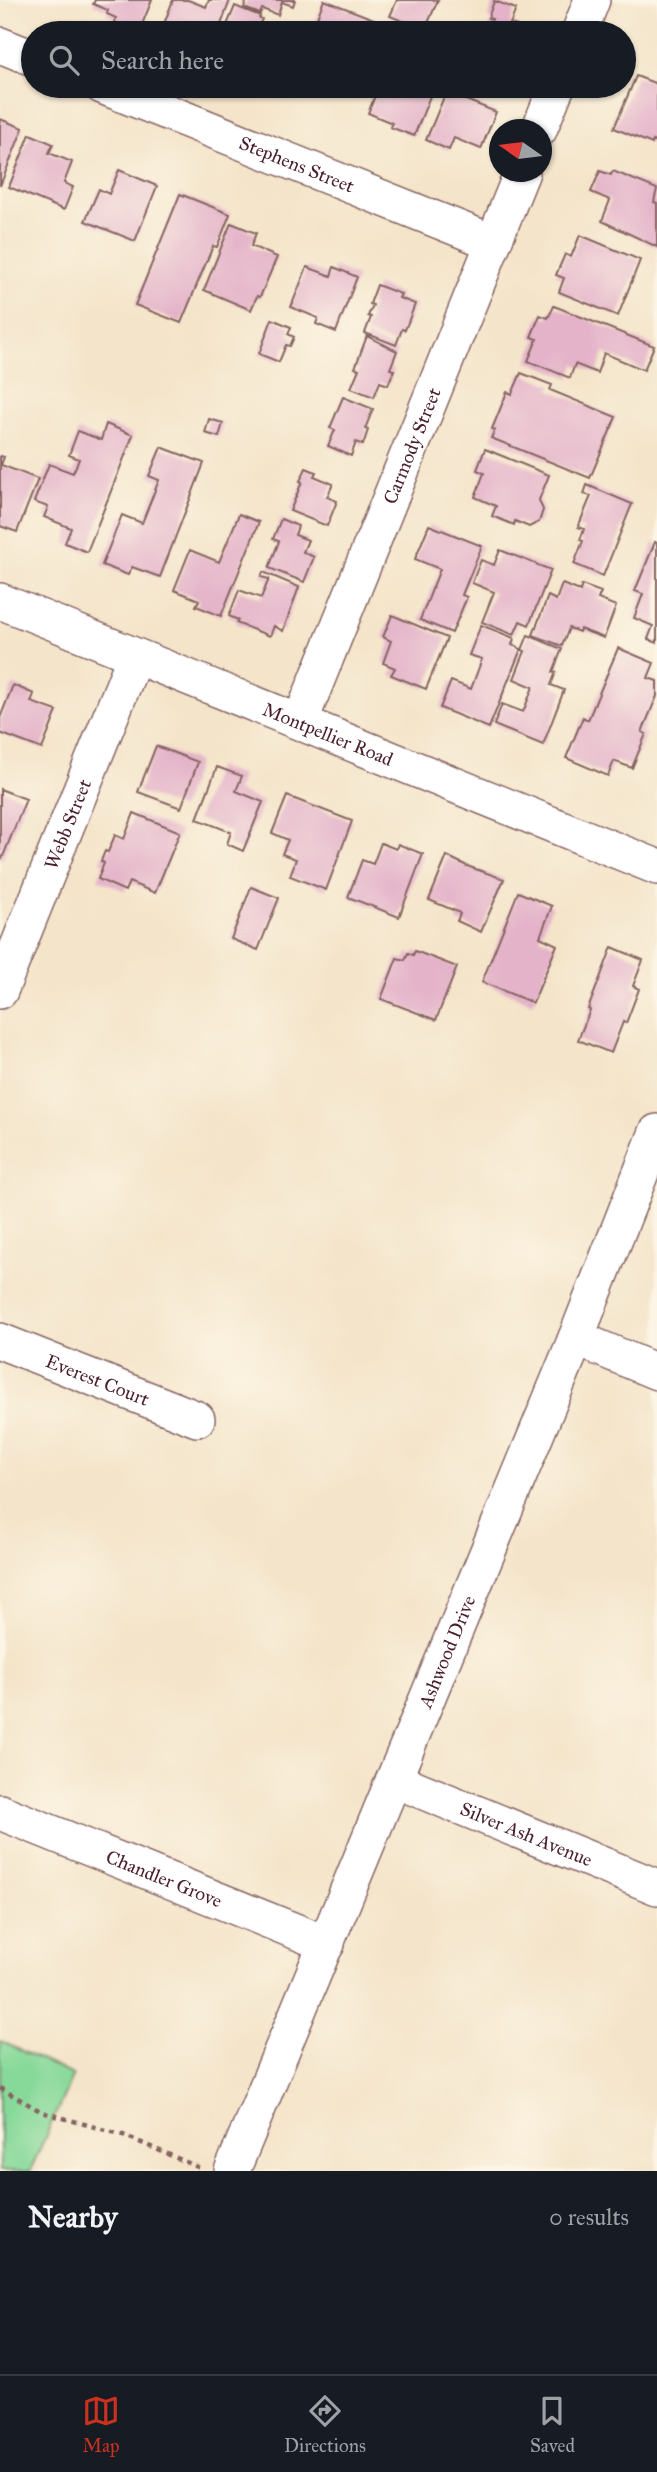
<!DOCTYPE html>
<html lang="en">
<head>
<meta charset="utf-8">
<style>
  :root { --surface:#171b24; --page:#20242c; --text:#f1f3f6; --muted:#9ea1a6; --line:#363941; --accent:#c8321e }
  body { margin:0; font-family:"IM FELL Great Primer",serif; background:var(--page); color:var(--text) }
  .compass { position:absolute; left:489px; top:119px; width:63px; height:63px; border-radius:50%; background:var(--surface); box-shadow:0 2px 5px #0004; rotate:284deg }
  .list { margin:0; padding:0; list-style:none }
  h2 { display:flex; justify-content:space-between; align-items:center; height:91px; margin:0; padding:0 28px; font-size:30px }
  h2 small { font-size:23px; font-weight:400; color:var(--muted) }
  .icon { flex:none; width:38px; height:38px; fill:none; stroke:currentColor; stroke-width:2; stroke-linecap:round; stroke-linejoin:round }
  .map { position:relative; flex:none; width:657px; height:2171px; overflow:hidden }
  .search { position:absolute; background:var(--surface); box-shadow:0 2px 5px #0004; left:21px; right:21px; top:21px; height:77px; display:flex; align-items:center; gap:18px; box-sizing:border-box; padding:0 24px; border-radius:38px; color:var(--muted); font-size:26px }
  .sheet { height:203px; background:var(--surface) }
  nav { display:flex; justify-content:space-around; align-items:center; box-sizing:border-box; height:98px; border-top:2px solid var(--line); background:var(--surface); font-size:19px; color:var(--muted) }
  nav a { display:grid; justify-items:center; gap:4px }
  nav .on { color:var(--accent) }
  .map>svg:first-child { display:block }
  .green { fill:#87d999; stroke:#687c62; stroke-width:2 }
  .building { fill:#e4b3c9 }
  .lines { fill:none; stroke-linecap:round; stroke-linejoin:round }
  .minor-casing { stroke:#866462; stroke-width:38 }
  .path { stroke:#866462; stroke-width:4.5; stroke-dasharray:5 5; stroke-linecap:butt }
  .minor { stroke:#fff; stroke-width:35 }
  .labels { text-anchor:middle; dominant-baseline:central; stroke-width:5; stroke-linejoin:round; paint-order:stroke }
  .street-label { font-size:19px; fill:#4a1f2b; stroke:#fcf5e5 }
</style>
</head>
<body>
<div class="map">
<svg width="657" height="2171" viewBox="0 0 657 2171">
  <rect width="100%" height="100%" fill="#fcf5e5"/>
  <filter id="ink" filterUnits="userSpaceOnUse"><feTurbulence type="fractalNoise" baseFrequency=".0143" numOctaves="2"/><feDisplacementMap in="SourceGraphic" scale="14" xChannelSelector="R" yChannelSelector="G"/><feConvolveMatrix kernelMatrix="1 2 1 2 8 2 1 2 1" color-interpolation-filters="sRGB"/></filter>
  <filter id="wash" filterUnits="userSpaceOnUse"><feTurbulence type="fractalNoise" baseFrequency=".00686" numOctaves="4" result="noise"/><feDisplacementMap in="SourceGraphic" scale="28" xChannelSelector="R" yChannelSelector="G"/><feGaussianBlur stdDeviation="1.57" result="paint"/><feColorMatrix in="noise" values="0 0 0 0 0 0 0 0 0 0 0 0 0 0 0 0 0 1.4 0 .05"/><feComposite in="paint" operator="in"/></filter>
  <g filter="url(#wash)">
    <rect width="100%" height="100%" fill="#f4e4c9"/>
    <path class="green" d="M0 2041 73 2075 30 2171H0Z"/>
    <g id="blocks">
      <path class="building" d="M95 0H152L139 32 114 22 116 18 107 14 108 10 93 4Z
        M173 0H188L206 7 209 0H230L218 33H165L161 32Z
        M247 0H295L293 6 282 2 278 15 262 9 260 14 244 8Z
        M324 0 374 19 368 33H311Z
        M397 0H438L425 30 390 16Z
        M494 1 516 9 510 24 517 26 514 33H487L492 19 488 18Z
        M235 6 260 16 259 18 262 19 257 30 265 33H246L227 25Z
        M636 76 657 84V143L653 141 652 144 614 128Z
        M291 86H315L311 94Z
        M320 86H347L343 95Z
        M379 86H434L414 136 390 127 392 123 368 113Z
        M446 92 496 112 481 149 454 138 449 150 426 140Z
        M0 119 23 128 0 186Z
        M30 134 53 144 49 153 72 162 64 183 73 187 64 210 9 187Z
        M119 170 157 186 135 241 85 221 99 189 109 194Z
        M600 171 611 175 613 171 657 189 654 202 657 203V247L602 221 610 200 591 192Z
        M180 194 230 214 217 247 213 246 181 323 135 305Z
        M231 223 256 233 251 246 277 257 260 297 257 296 251 310 204 290Z
        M580 235 640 260 618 316 559 292 564 278 556 275 565 254 571 257Z
        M307 267 331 276 334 267 357 277 336 332 316 324 318 318 291 307Z
        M377 285 401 294 399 298 415 304 405 330 402 329 396 345 365 333 371 317 368 316 373 305 370 304Z
        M554 306 654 346 644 370 604 353 597 373 575 364 570 378 528 361 537 339 531 337 540 315 548 318Z
        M272 319 291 327 288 334 294 337 290 346 286 345 279 362 259 354Z
        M367 336 397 351 390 369 394 370 388 385 380 382 374 397 351 388 359 369 355 368Z
        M521 373 552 385 550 390 616 417 590 478 491 438 495 430 492 429 507 392 512 394Z
        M343 397 373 409 365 429 368 430 363 445 356 442 351 456 328 446 335 430 330 428Z
        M209 419 223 423 219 437 205 433Z
        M106 424 133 435 87 552 65 543 71 528 44 517 48 507 34 502 49 464 73 473 79 459 69 455 78 431 101 440Z
        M161 447 204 463 160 577 132 567 128 575 102 565 122 515 142 523 159 480 149 476Z
        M485 449 549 475 539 500 543 510 539 522 529 527 515 521 514 525 492 516 496 506 475 497 484 473 477 470Z
        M0 456 4 457 1 465 38 479 17 532 0 526Z
        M306 468 316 472 314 476 333 484 327 497 337 501 327 526 290 511 302 482 300 481Z
        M587 485 632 504 603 576 574 564 583 541 580 540 584 529 578 527 591 496 584 494Z
        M239 514 259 522 221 616 196 606 199 600 174 590 190 550 219 562Z
        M281 519 298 526 295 535 308 540 303 552 314 557 304 582 269 568 279 541 273 539Z
        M429 525 482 546 462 595 467 597 452 633 420 620 440 569 415 559Z
        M655 542 657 543V643L648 639 653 626 634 618 643 594 635 591Z
        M500 550 551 570 529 625 520 621 514 635 482 622 494 592 472 583 481 560 494 565Z
        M263 572 299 587 283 631 274 626 270 636 236 623 238 620 229 616 239 590 261 598 269 579 261 577Z
        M562 584 580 591 582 585 601 592 598 599 616 606 604 638 580 629 579 632 569 628 562 646 533 635 548 596 556 600Z
        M392 615 447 638 426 689 391 675 395 668 383 663 391 641 383 637Z
        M481 625 514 638 512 645 521 649 489 728 440 708 451 681 471 689 482 659 469 655Z
        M528 635 562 649 553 672H556L551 685 564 690 543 745 494 725 502 704 523 712 533 687 514 679 525 651 522 650Z
        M618 648 654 663 648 678 657 681V696L642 732 646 734 632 768 614 761 608 776 566 758 583 717 588 720Z
        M13 685 34 694 31 702 57 711 42 749 0 733V718Z
        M156 746 198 762 181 808 138 792Z
        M217 767 242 776 236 791 263 802 243 851 227 844 231 832 197 819Z
        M0 789 26 799 2 859H0Z
        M287 796 352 821 326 890 290 876 296 859 282 854 288 840 272 833Z
        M134 813 180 832 155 893 129 882 125 891 98 879 104 863 101 861 105 851 108 852 115 835 124 839Z
        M381 843 396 849 398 844 423 854 399 917 348 897 362 860 373 864Z
        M447 856 467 866 504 879 481 932 457 921 460 914 458 912 429 900Z
        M251 887 279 898 258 950 231 939Z
        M518 892 552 906 540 937 557 945 533 1003 482 982Z
        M612 947 643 960 633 986 639 989 626 1023 623 1022 611 1053 578 1040 590 1010 588 1009Z
        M415 951 457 967 436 1020 381 999 397 958 405 960 408 953 413 955Z"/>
    </g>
  </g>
  <g filter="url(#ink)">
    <use href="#blocks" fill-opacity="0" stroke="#866462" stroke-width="2"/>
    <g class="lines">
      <defs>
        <g id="minor">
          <path d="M579 33 592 0"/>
          <path d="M0 45 33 58"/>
          <path id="s1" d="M102 86 492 242"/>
          <path d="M539 130 557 86"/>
          <path id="s2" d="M0 601 657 867"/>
          <path id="s3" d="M300 722 522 172"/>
          <path id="s4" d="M0 991 135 656"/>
          <path d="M576 1338 657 1372"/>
          <path id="s5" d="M0 1341 197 1419"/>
          <path id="s6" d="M395 1780 657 1887"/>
          <path id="s7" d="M0 1812 327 1944"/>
          <path id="s8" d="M232 2171 576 1338 657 1132"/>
        </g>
      </defs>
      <use href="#minor" class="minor-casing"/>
      <path class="path" d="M0 2088 42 2112 123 2135 200 2168"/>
      <use href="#minor" class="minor"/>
    </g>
  </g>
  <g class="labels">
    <g class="street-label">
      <text stroke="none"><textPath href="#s1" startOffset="210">Stephens Street</textPath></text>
      <text stroke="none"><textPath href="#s3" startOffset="298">Carmody Street</textPath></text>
      <text stroke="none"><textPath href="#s2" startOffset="354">Montpellier Road</textPath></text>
      <text stroke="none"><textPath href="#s4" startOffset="180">Webb Street</textPath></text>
      <text stroke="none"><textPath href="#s5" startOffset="105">Everest Court</textPath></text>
      <text stroke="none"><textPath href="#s8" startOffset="562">Ashwood Drive</textPath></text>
      <text stroke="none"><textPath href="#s6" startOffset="142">Silver Ash Avenue</textPath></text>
      <text stroke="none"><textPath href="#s7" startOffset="177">Chandler Grove</textPath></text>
    </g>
  </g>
</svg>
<svg class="compass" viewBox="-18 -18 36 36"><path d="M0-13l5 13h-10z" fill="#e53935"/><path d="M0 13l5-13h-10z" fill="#9ea1a6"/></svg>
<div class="search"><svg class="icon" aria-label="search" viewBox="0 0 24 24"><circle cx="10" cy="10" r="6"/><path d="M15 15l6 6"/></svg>Search here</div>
</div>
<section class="sheet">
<h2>Nearby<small>0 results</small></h2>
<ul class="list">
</ul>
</section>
<nav>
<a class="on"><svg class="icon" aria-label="map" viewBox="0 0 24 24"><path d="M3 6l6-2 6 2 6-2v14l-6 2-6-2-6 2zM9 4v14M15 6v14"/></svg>Map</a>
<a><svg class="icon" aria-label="directions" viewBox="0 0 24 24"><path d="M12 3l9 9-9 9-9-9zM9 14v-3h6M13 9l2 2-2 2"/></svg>Directions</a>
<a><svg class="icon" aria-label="saved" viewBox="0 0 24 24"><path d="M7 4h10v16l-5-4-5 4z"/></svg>Saved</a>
</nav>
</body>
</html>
